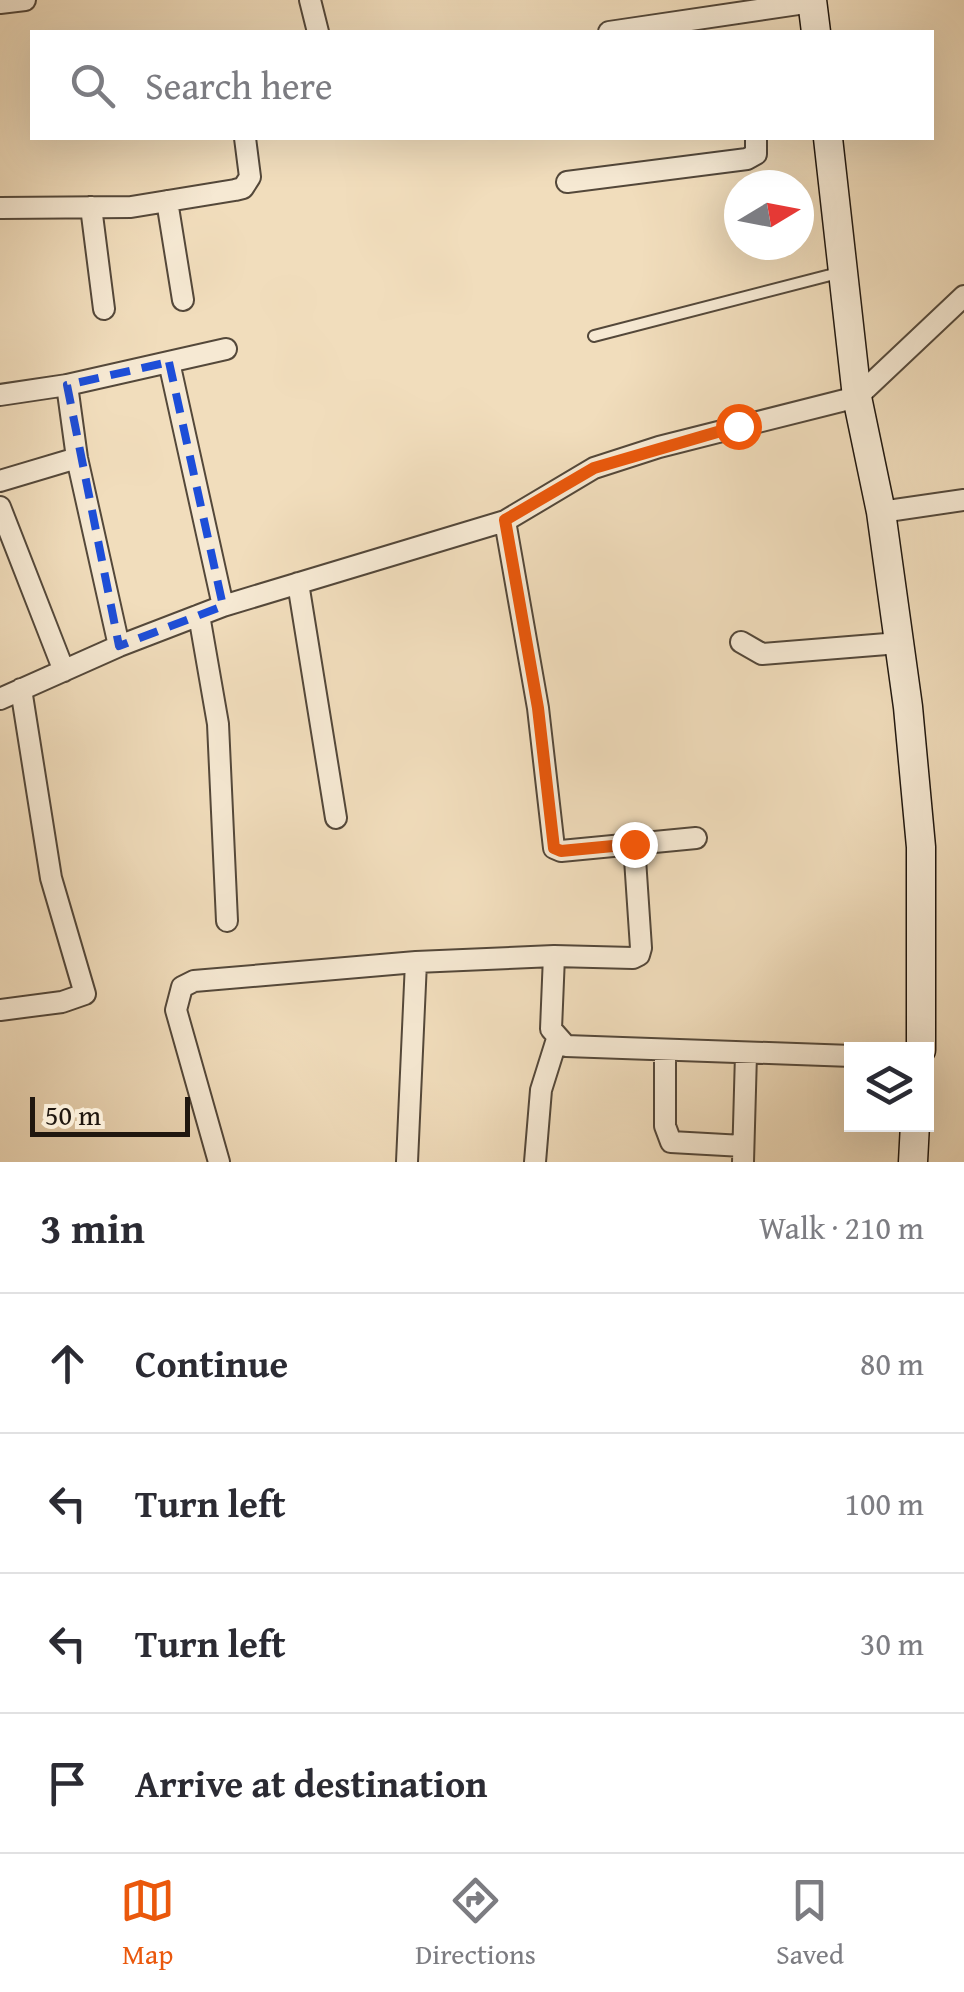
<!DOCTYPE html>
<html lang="en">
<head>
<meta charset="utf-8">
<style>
  :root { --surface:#fff; --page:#f7f7f7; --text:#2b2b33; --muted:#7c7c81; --line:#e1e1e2; --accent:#ea580c }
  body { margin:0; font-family:"Gentium Book Plus",serif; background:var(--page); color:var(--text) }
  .controls { position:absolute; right:30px; bottom:30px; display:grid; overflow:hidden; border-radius:0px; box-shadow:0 10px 40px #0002 }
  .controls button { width:90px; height:90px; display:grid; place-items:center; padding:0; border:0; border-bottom:2px solid var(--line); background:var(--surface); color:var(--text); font:50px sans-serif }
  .compass { position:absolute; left:724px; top:170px; width:90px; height:90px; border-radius:50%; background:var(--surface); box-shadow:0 10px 40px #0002; rotate:80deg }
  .scale { position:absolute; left:30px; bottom:25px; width:160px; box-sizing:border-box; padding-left:10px; border:5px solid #20170f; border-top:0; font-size:28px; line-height:35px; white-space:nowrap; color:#20170f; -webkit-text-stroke:8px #f6e9d3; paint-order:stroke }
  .stop { position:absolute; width:30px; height:30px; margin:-22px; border:8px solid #ea580c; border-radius:50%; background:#fff }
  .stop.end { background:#ea580c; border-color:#fff; box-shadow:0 2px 10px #0008 }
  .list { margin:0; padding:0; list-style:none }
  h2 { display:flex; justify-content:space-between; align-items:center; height:130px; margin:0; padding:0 40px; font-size:42px }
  h2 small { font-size:32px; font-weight:400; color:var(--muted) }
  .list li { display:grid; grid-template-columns:65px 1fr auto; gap:30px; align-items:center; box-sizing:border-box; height:140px; padding:0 40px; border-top:2px solid var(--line) }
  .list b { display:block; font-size:38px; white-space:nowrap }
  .list em { font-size:32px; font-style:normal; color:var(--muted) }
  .icon { flex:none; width:55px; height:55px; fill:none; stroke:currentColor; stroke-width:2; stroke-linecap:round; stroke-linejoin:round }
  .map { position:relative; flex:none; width:964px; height:1162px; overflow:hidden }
  .search { position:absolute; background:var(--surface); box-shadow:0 10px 40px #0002; left:30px; right:30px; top:30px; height:110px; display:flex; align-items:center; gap:25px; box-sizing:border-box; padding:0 35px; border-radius:0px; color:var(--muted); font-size:38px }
  .sheet { height:690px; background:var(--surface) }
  nav { display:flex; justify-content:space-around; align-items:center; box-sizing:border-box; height:140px; border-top:2px solid var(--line); background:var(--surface); font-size:28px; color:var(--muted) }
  nav a { display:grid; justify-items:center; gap:5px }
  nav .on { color:var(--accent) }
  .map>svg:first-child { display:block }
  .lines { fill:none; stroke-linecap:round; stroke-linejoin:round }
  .lane-casing { stroke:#54483a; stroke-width:14 }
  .street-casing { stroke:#54483a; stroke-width:24 }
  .secondary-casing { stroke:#20170f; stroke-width:31 }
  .lane { stroke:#f6e9d3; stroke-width:10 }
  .street { stroke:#f6e9d3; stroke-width:20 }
  .secondary { stroke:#f6e9d3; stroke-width:28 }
  .route { stroke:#ea580c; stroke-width:12 }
  .marked { fill:none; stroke:#1d4ed8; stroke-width:8; stroke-dasharray:20 12; stroke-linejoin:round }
</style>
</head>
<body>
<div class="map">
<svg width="964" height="1162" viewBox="0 0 964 1162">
  <rect width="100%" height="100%" fill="#f1ddbc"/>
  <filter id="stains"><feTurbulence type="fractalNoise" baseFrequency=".002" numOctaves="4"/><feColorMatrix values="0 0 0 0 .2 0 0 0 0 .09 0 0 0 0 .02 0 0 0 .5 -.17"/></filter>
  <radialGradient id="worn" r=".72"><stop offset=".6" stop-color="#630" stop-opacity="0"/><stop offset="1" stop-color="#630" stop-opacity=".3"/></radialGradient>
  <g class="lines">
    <defs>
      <path id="lane" d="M594 336 842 272"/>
      <path id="street" d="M310 0 318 32
        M0 3 25 0
        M609 32 812 2
        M567 182 747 159 756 154V138
        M167 201 183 300
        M91 207 104 309
        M0 208 131 207 235 190 243 188 250 177 245 138
        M169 362 223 606
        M67 385 77 458 119 646
        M0 395 67 385 226 349
        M0 481 77 458
        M0 507 64 671
        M881 512 964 500
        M505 521 538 708 554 848 561 851 696 838
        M298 583 336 818
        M199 615 218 724 227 921
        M741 642 762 654 899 643
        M0 699 119 646 223 606 505 521 594 468 659 447 857 397 964 296
        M554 956 633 958 639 955 641 948 634 844
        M0 1010 62 1002 85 994 51 878 21 689
        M665 1051V1126L671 1142 743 1146
        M219 1162 176 1010 182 987 194 981 416 962 554 956 551 1029 566 1046 852 1056
        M407 1162 416 962
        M535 1162 541 1090 557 1039
        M743 1162 746 1054"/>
      <path id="secondary" d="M812 0 816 32
        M828 138 857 397 881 512 908 707 921 847V1050
        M913 1162 915 1124"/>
    </defs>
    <use href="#lane" class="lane-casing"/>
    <use href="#street" class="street-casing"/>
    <use href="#secondary" class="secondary-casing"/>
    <use href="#lane" class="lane"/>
    <use href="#street" class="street"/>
    <use href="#secondary" class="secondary"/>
  </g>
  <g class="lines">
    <path class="route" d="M634 844 561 851 554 848 538 708 505 520 594 468 738 426"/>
  </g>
  <path class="marked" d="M169 362 223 606 119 646 67 385Z"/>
  <rect width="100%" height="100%" filter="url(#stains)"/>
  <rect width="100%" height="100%" fill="url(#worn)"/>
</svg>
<div class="controls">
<button><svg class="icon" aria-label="layers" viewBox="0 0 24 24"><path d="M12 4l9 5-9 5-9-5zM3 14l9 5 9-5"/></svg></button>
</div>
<svg class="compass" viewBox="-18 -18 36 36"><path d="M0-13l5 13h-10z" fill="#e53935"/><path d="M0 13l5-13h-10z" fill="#7c7c81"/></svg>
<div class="scale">50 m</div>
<div class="stop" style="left:738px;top:426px"></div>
<div class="stop end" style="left:634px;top:844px"></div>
<div class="search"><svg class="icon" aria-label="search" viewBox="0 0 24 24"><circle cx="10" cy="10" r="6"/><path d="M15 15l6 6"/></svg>Search here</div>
</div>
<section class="sheet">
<h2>3 min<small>Walk · 210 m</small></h2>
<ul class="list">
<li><svg class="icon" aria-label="ahead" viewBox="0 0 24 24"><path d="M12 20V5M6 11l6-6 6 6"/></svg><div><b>Continue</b></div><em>80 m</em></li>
<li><svg class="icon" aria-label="left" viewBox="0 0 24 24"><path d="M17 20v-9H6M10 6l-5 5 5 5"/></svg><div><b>Turn left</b></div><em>100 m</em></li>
<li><svg class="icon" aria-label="left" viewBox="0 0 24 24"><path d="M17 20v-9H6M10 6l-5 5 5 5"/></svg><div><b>Turn left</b></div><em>30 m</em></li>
<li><svg class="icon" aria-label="arrive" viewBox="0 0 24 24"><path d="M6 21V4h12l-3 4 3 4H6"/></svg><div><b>Arrive at destination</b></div></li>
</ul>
</section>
<nav>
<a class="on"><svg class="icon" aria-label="map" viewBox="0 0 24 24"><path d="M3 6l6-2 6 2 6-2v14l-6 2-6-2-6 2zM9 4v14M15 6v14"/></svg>Map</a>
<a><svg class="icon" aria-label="directions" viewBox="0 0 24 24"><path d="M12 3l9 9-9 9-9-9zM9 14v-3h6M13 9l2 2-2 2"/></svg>Directions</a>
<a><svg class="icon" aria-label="saved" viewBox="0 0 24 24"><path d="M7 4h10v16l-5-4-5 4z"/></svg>Saved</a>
</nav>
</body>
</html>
